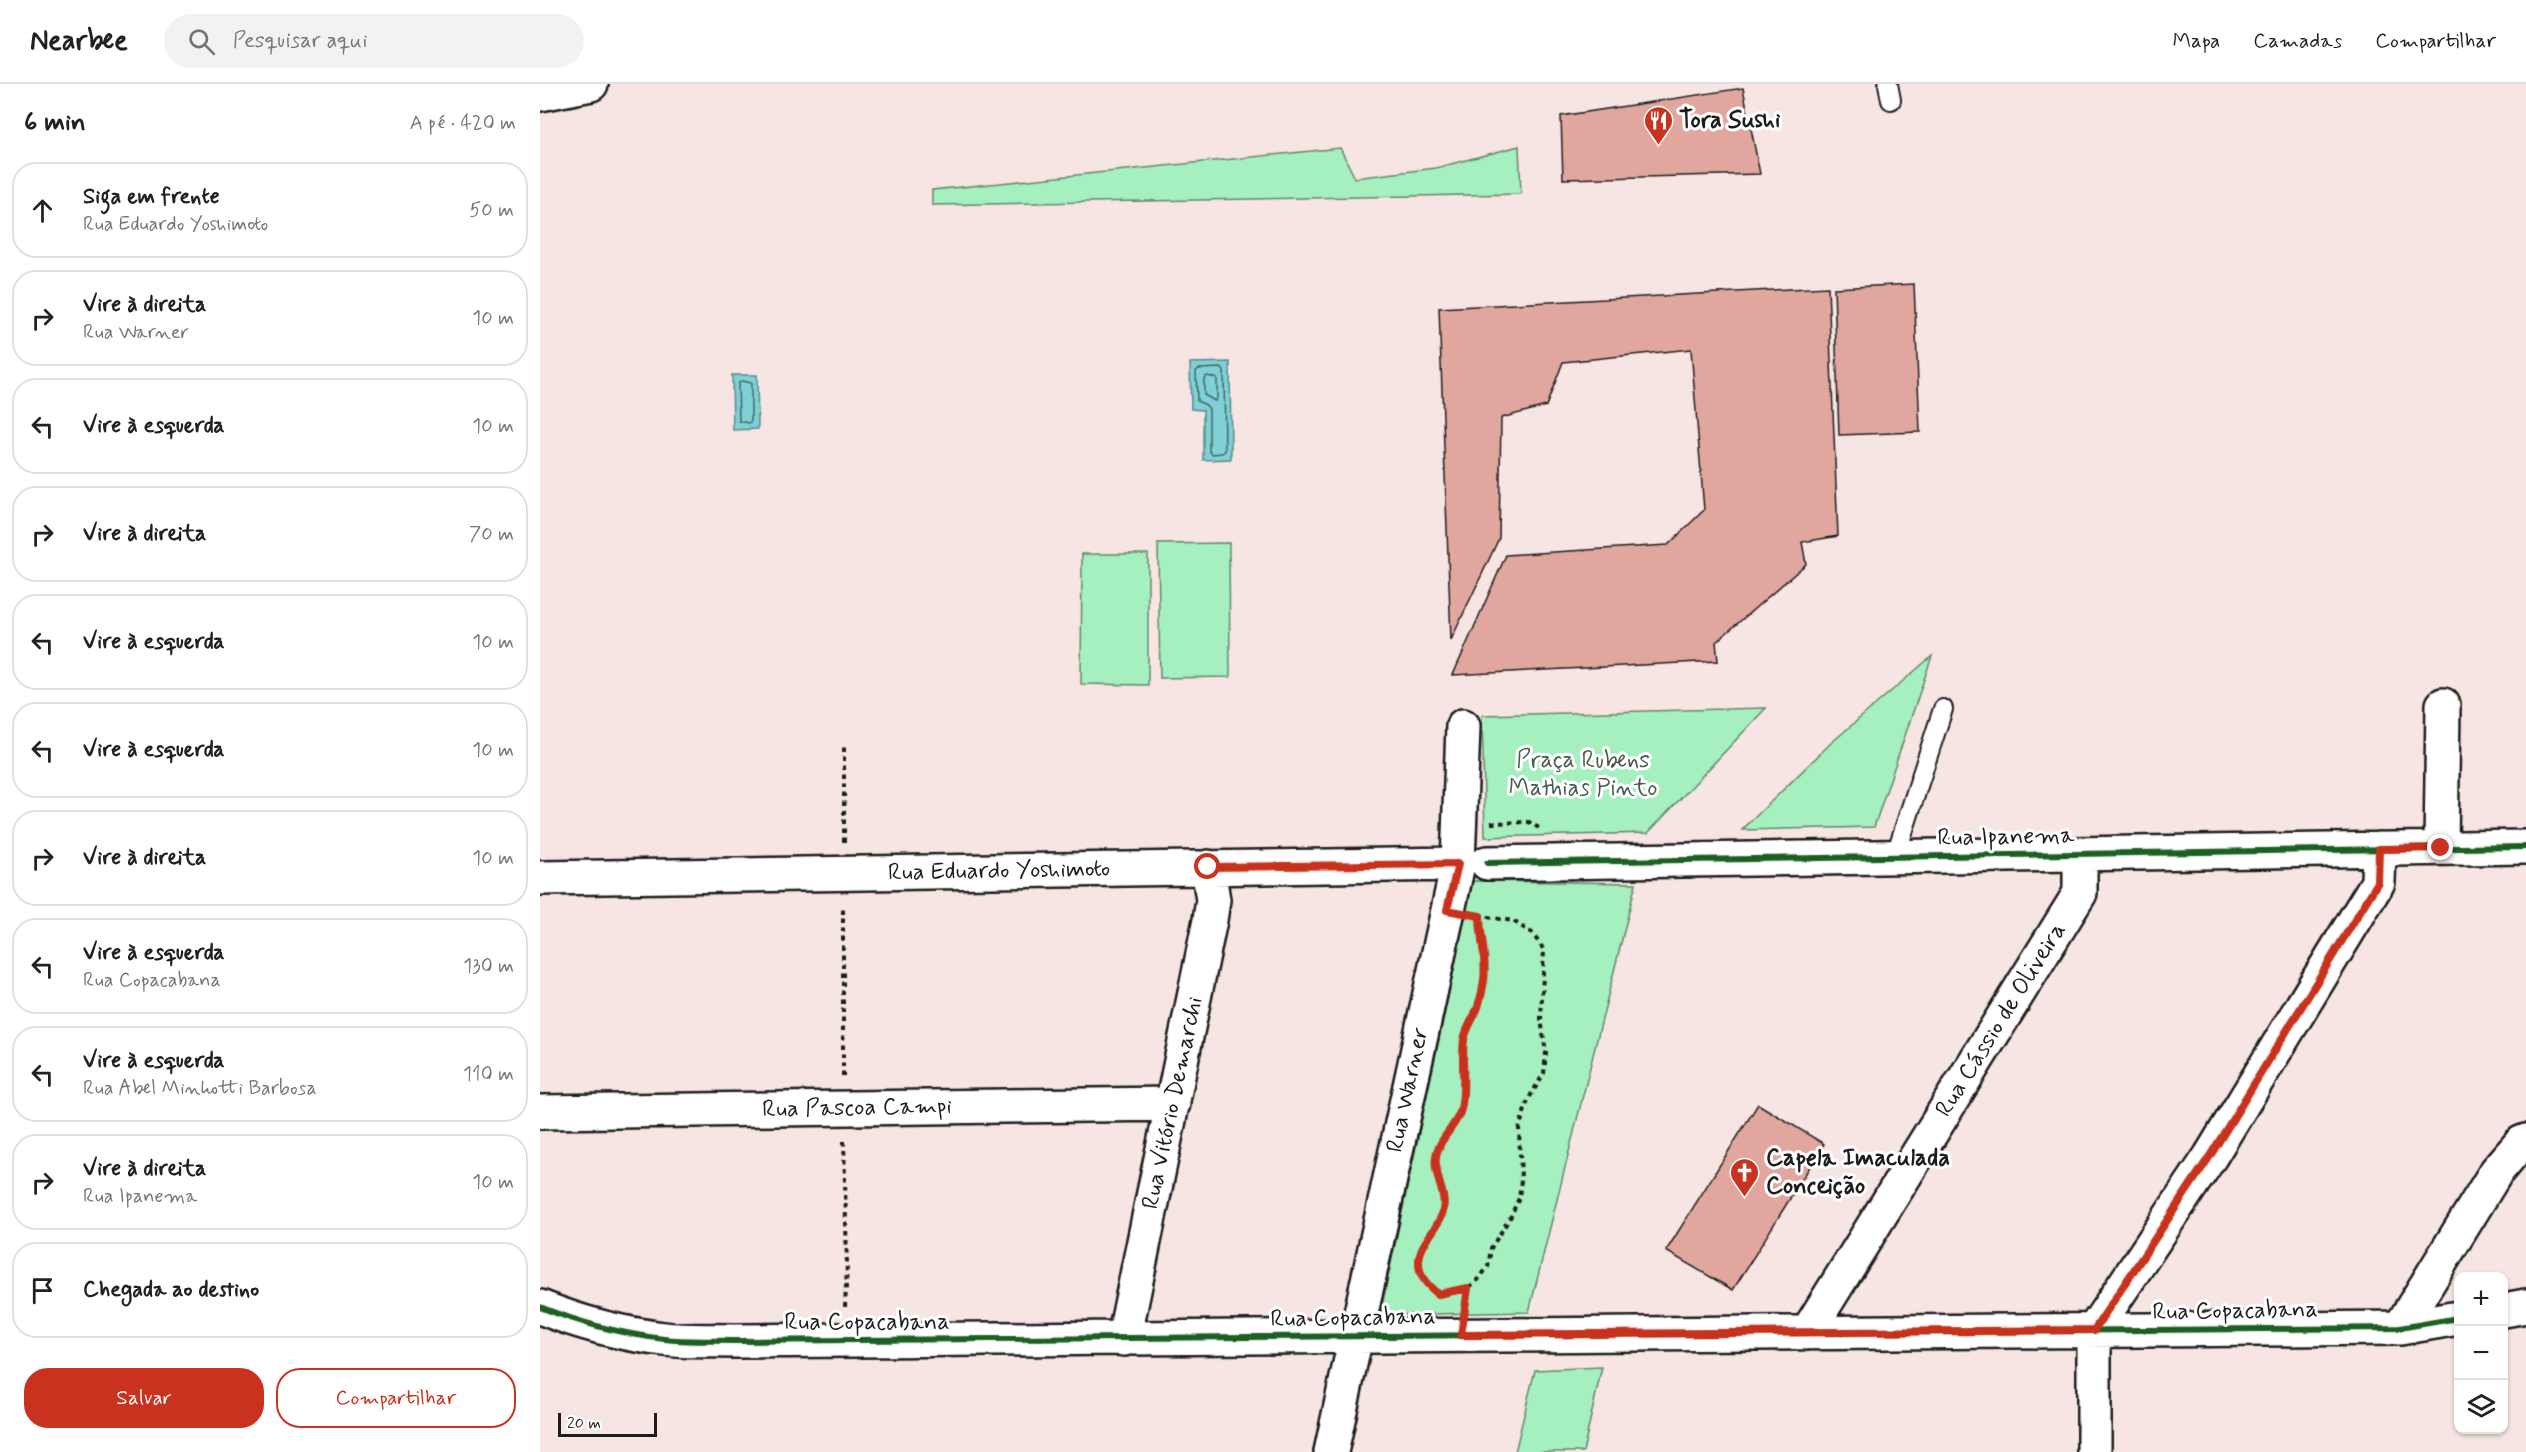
<!DOCTYPE html>
<html lang="pt">
<head>
<meta charset="utf-8">
<style>
  :root { --surface:#fff; --page:#f2f2f2; --text:#202124; --muted:#757577; --line:#e0e0e0; --accent:#c8321e }
  body { margin:0; font-family:Mynerve,sans-serif; background:var(--page); color:var(--text) }
  .controls { position:absolute; right:18px; bottom:18px; display:grid; overflow:hidden; border-radius:12px; box-shadow:0 2px 4px #0004 }
  .controls button { width:54px; height:54px; display:grid; place-items:center; padding:0; border:0; border-bottom:2px solid var(--line); background:var(--surface); color:var(--text); font:30px sans-serif }
  .scale { position:absolute; left:18px; bottom:15px; width:99px; box-sizing:border-box; padding-left:6px; border:3px solid #1c1c1c; border-top:0; font-size:16px; line-height:21px; white-space:nowrap; color:#1c1c1c; -webkit-text-stroke:4px #fff; paint-order:stroke }
  .stop { position:absolute; width:18px; height:18px; margin:-14px; border:4px solid #c8321e; border-radius:50%; background:#fff }
  .stop.end { background:#c8321e; border-color:#fff; box-shadow:0 2px 6px #0008 }
  .list { margin:0; padding:0; list-style:none }
  h2 { display:flex; justify-content:space-between; align-items:center; height:78px; margin:0; padding:0 24px; font-size:26px }
  h2 small { font-size:20px; font-weight:400; color:var(--muted) }
  .list li { display:grid; grid-template-columns:39px 1fr auto; gap:18px; align-items:center; box-sizing:border-box; height:96px; margin:0 12px 12px; padding:0 12px; border:2px solid var(--line); border-radius:24px }
  .list b { display:block; font-size:22px; white-space:nowrap }
  .list p { margin:0; font-size:20px; white-space:nowrap; color:var(--muted) }
  .list em { font-size:20px; font-style:normal; color:var(--muted) }
  .actions { display:flex; gap:12px; padding:18px 24px }
  .actions a { flex:1; padding:14px 0; border:2px solid var(--accent); border-radius:24px; text-align:center; font-size:21px; color:var(--accent) }
  .actions .main { background:var(--accent); color:#fff }
  .icon { flex:none; width:33px; height:33px; fill:none; stroke:currentColor; stroke-width:2; stroke-linecap:round; stroke-linejoin:round }
  .map { position:relative; flex:none; width:1986px; height:1368px; overflow:hidden }
  header { display:flex; align-items:center; gap:36px; box-sizing:border-box; height:84px; padding:0 30px; background:var(--surface); border-bottom:2px solid var(--line) }
  header strong { font-size:28px }
  nav { display:flex; gap:33px; margin-inline-start:auto; font-size:21px }
  .search { width:420px; height:54px; background:var(--page); display:flex; align-items:center; gap:15px; box-sizing:border-box; padding:0 21px; border-radius:33px; color:var(--muted); font-size:22px }
  main { display:flex }
  aside { flex:1; background:var(--surface) }
  .map>svg:first-child { display:block }
  .green { fill:#a6efbe; stroke:#61866d; stroke-width:1.5 }
  .water { fill:#7fd1d6; stroke:#57898c; stroke-width:1.5 }
  .lines { fill:none; stroke-linecap:round; stroke-linejoin:round }
  .shore { stroke:#446466; stroke-width:1.5 }
  .building { fill:#e1a79e; stroke:#1c1c1c; stroke-width:1.5 }
  .service-casing { stroke:#1c1c1c; stroke-width:22 }
  .minor-casing { stroke:#1c1c1c; stroke-width:38 }
  .secondary-casing { stroke:#1c1c1c; stroke-width:38 }
  .path { stroke:#1c1c1c; stroke-width:4; stroke-dasharray:4.5 4.5; stroke-linecap:butt }
  .service { stroke:#fff; stroke-width:18 }
  .minor { stroke:#fff; stroke-width:33 }
  .secondary { stroke:#fff; stroke-width:33 }
  .cycleway-casing { stroke:#fff; stroke-width:10 }
  .cycleway { stroke:#1b5e20; stroke-width:6 }
  .route { stroke:#c8321e; stroke-width:8 }
  .labels { text-anchor:middle; dominant-baseline:central; stroke-width:6; stroke-linejoin:round; paint-order:stroke }
  .poi-label { font-size:24px; font-weight:bold; fill:#1c1c1c; stroke:#fff; text-anchor:start }
  .park-label { font-size:24px; fill:#455b4d; stroke:#fff }
  .street-label { font-size:24px; fill:#1c1c1c; stroke:#fff }
</style>
</head>
<body>
<header>
<strong>Nearbee</strong>
<div class="search"><svg class="icon" aria-label="search" viewBox="0 0 24 24"><circle cx="10" cy="10" r="6"/><path d="M15 15l6 6"/></svg>Pesquisar aqui</div>
<nav><a>Mapa</a><a>Camadas</a><a>Compartilhar</a></nav>
</header>
<main>
<aside>
<h2>6 min<small>A pé · 420 m</small></h2>
<ul class="list">
<li><svg class="icon" aria-label="ahead" viewBox="0 0 24 24"><path d="M12 20V5M6 11l6-6 6 6"/></svg><div><b>Siga em frente</b><p>Rua Eduardo Yoshimoto</p></div><em>50 m</em></li>
<li><svg class="icon" aria-label="right" viewBox="0 0 24 24"><path d="M7 20v-9h11M14 6l5 5-5 5"/></svg><div><b>Vire à direita</b><p>Rua Warner</p></div><em>10 m</em></li>
<li><svg class="icon" aria-label="left" viewBox="0 0 24 24"><path d="M17 20v-9H6M10 6l-5 5 5 5"/></svg><div><b>Vire à esquerda</b></div><em>10 m</em></li>
<li><svg class="icon" aria-label="right" viewBox="0 0 24 24"><path d="M7 20v-9h11M14 6l5 5-5 5"/></svg><div><b>Vire à direita</b></div><em>70 m</em></li>
<li><svg class="icon" aria-label="left" viewBox="0 0 24 24"><path d="M17 20v-9H6M10 6l-5 5 5 5"/></svg><div><b>Vire à esquerda</b></div><em>10 m</em></li>
<li><svg class="icon" aria-label="left" viewBox="0 0 24 24"><path d="M17 20v-9H6M10 6l-5 5 5 5"/></svg><div><b>Vire à esquerda</b></div><em>10 m</em></li>
<li><svg class="icon" aria-label="right" viewBox="0 0 24 24"><path d="M7 20v-9h11M14 6l5 5-5 5"/></svg><div><b>Vire à direita</b></div><em>10 m</em></li>
<li><svg class="icon" aria-label="left" viewBox="0 0 24 24"><path d="M17 20v-9H6M10 6l-5 5 5 5"/></svg><div><b>Vire à esquerda</b><p>Rua Copacabana</p></div><em>130 m</em></li>
<li><svg class="icon" aria-label="left" viewBox="0 0 24 24"><path d="M17 20v-9H6M10 6l-5 5 5 5"/></svg><div><b>Vire à esquerda</b><p>Rua Abel Minhotti Barbosa</p></div><em>110 m</em></li>
<li><svg class="icon" aria-label="right" viewBox="0 0 24 24"><path d="M7 20v-9h11M14 6l5 5-5 5"/></svg><div><b>Vire à direita</b><p>Rua Ipanema</p></div><em>10 m</em></li>
<li><svg class="icon" aria-label="arrive" viewBox="0 0 24 24"><path d="M6 21V4h12l-3 4 3 4H6"/></svg><div><b>Chegada ao destino</b></div></li>
</ul>
<div class="actions"><a class="main">Salvar</a><a>Compartilhar</a></div>
</aside>
<div class="map">
<svg width="1986" height="1368" viewBox="0 0 1986 1368">
  <rect width="100%" height="100%" fill="#f6e5e2"/>
  <filter id="ink" filterUnits="userSpaceOnUse"><feTurbulence type="fractalNoise" baseFrequency=".0167" numOctaves="2"/><feDisplacementMap in="SourceGraphic" scale="12" xChannelSelector="R" yChannelSelector="G"/><feConvolveMatrix kernelMatrix="1 2 1 2 8 2 1 2 1" color-interpolation-filters="sRGB"/></filter>
  <g filter="url(#ink)">
    <path class="green" d="M979 62 981 110 392 121V106L800 64 815 94 896 84Z
      M689 459 690 593 620 594 618 460Z
      M542 470H608V601L541 600Z
      M1392 572 1334 743 1202 746 1291 659Z
      M1226 624 1108 749 945 753 942 631Z
      M933 797 1096 799 989 1228 840 1231Z
      M1062 1283 1043 1368H975L995 1286Z"/>
    <path class="water" d="M690 278 691 375 663 376V326L651 325 650 279Z
      M192 291H217L218 345 193 346Z"/>
    <g class="lines">
      <path class="shore" d="M681 284 684 287 685 367 682 369 672 370 669 367V325L666 321 657 317 656 287 659 285Z
        M667 292 677 294V314L675 317 664 311V295Z
        M201 297 211 299V337L209 339 199 337 198 300Z"/>
    </g>
    <path class="building" d="M1203 4 1220 90 1023 95 1021 32Z
      M1374 200 1380 348 1299 351 1294 204Z
      M1288 203 1298 452 1262 458 1266 480 1176 558 1178 577 913 591 966 471 1128 461 1164 426 1151 265 1023 278 1006 322 961 334 959 454 911 556 899 224Z
      M1218 1020 1284 1060 1193 1206 1126 1167Z"/>
    <g class="lines">
      <defs>
        <path id="service" d="M1348 0 1351 16
          M1355 773 1403 625"/>
        <path id="minor" d="M1901 764 1903 621
          M947 779 1986 763
          M0 794 918 780
          M0 1028 633 1020
          M0 1223C40 1239 82 1250 124 1255 148 1258 174 1256 198 1257L1860 1244 1918 1234
          M1964 1226 1986 1222
          M1860 1244 1956 1088 1981 1059 1986 1057
          M1267 1249 1540 809V770
          M584 1255 670 836 673 816 668 783
          M791 1368 918 780 923 642
          M1554 1368V1246L1670 1073 1838 798 1839 765"/>
        <path id="secondary" d="M0 10 51 0"/>
      </defs>
      <use href="#service" class="service-casing"/>
      <use href="#minor" class="minor-casing"/>
      <use href="#secondary" class="secondary-casing"/>
      <path class="path" d="M951 739 989 738 999 744
        M304 758V663
        M303 992V823
        M304 1057 307 1180 305 1223
        M928 1204 898 1210C887 1201 878 1192 879 1176 880 1157 902 1144 904 1124 906 1106 895 1092 896 1075 897 1057 915 1043 920 1026 927 1006 921 984 923 963 926 939 942 919 944 894 946 878 940 861 940 844
        M926 1220 928 1204 938 1196 948 1183 951 1164 971 1132 979 1114 981 1096 979 1045 988 1016 1004 989 1006 969 1001 935 1004 866 992 849 973 837 941 832"/>
      <use href="#service" class="service"/>
      <use href="#minor" class="minor"/>
      <use href="#secondary" class="secondary"/>
      <defs>
        <path id="cycleway" d="M947 779 1986 763
          M0 1223C40 1239 82 1250 124 1255 148 1258 174 1256 198 1257L1860 1244 1918 1234"/>
      </defs>
      <use href="#cycleway" class="cycleway-casing"/>
      <use href="#cycleway" class="cycleway"/>
    </g>
  </g>
  <g class="lines" filter="url(#ink)">
    <path class="route" d="M668 783 918 780 907 826 940 832C940 852 947 875 944 896 943 904 941 914 938 923 934 934 926 944 924 956 921 979 926 1004 921 1025 917 1042 898 1055 896 1073 893 1092 907 1108 903 1127 899 1145 880 1158 879 1176 878 1192 887 1201 898 1210L928 1204 921 1251 1554 1246 1670 1072 1838 798 1839 765 1901 764"/>
  </g>
  <defs>
    <symbol id="restaurant-pin" viewBox="-11 -11 22 30"><path d="M0 17L-7.5 6A9.5 9.5 0 1 1 7.5 6Z" fill="#c8321e" stroke="#fff"/><path d="M-5-6h1v4h1v-4h1v4h1v-4h1v5L-1.5 .5V6h-2V.5L-5-1ZM5-6V6H3V1.5H1.5Q1.5-4 5-6Z" fill="#fff"/></symbol>
    <symbol id="church-pin" viewBox="-11 -11 22 30"><path d="M0 17L-7.5 6A9.5 9.5 0 1 1 7.5 6Z" fill="#c8321e" stroke="#fff"/><path d="M-1.2-6h2.4v3.5h3.3v2.4h-3.3V6h-2.4V-.1h-3.3v-2.4h3.3Z" fill="#fff"/></symbol>
  </defs>
  <g fill-rule="evenodd">
    <use href="#restaurant-pin" x="1102" y="20" width="33" height="45"/>
    <use href="#church-pin" x="1188" y="1072" width="33" height="45"/>
  </g>
  <g class="labels">
    <g class="poi-label">
      <text x="1139" y="36">Tora Sushi</text>
      <text x="1226" y="1074">Capela Imaculada<tspan x="1226" dy="28">Conceição</tspan></text>
    </g>
    <g class="park-label">
      <text x="1043" y="676">Praça Rubens<tspan x="1043" dy="28">Mathias Pinto</tspan></text>
    </g>
    <g class="street-label">
      <text transform="translate(1466 753) rotate(-1)">Rua Ipanema</text>
      <text transform="translate(459 787) rotate(-1)">Rua Eduardo Yoshimoto</text>
      <text transform="translate(1461 936) rotate(-58)">Rua Cássio de Oliveira</text>
      <text transform="translate(868 1006) rotate(-78)">Rua Warner</text>
      <text transform="translate(633 1019) rotate(-78)">Rua Vitório Demarchi</text>
      <text transform="translate(317 1024) rotate(-1)">Rua Pascoa Campi</text>
      <text transform="translate(1695 1227) rotate(-1)">Rua Copacabana</text>
      <text transform="translate(813 1234) rotate(-1)">Rua Copacabana</text>
      <text x="327" y="1238">Rua Copacabana</text>
    </g>
  </g>
</svg>
<div class="controls">
<button>+</button>
<button>−</button>
<button><svg class="icon" aria-label="layers" viewBox="0 0 24 24"><path d="M12 4l9 5-9 5-9-5zM3 14l9 5 9-5"/></svg></button>
</div>
<div class="scale">20 m</div>
<div class="stop" style="left:668px;top:783px"></div>
<div class="stop end" style="left:1901px;top:764px"></div>
</div>
</main>
</body>
</html>
